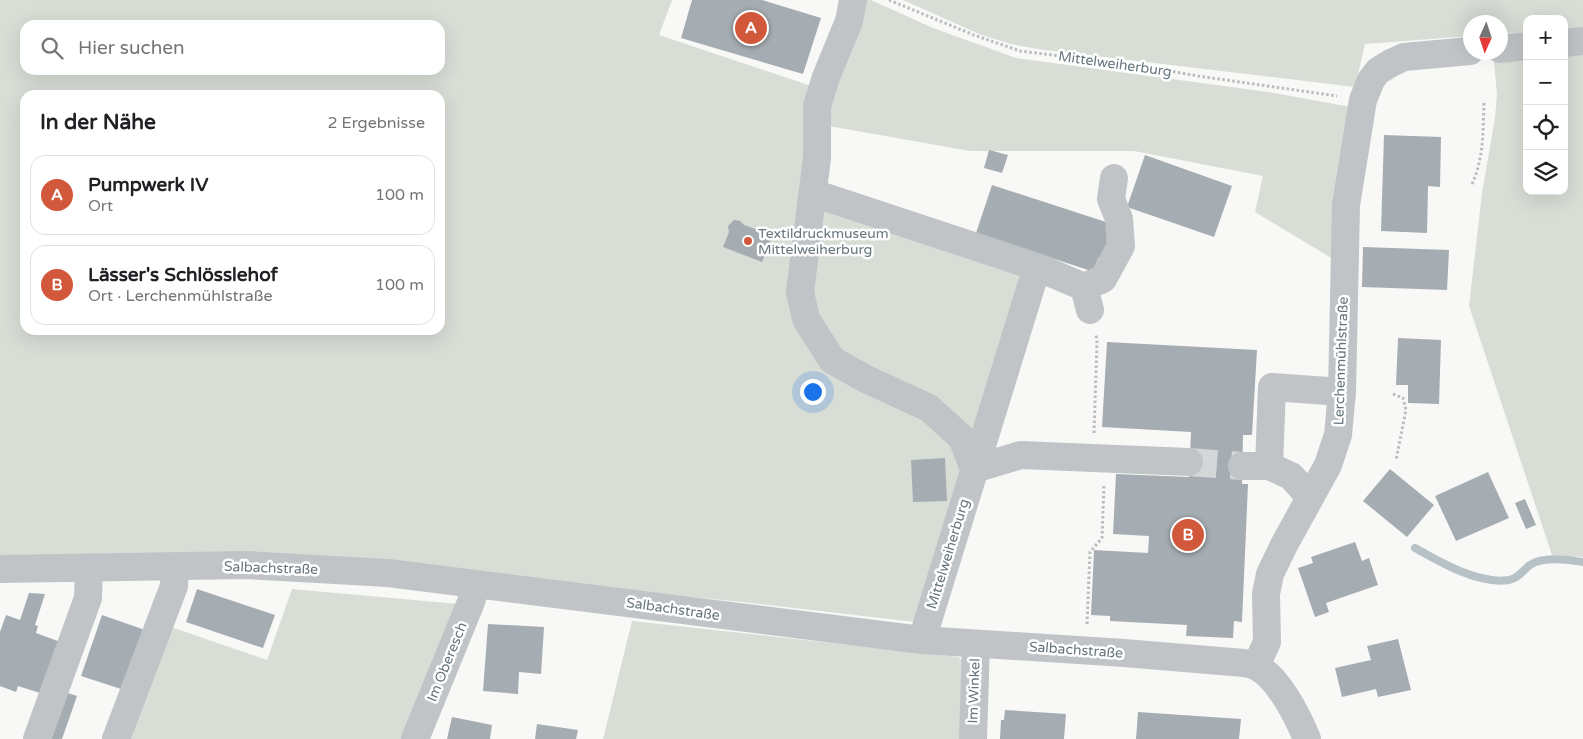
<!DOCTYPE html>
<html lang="de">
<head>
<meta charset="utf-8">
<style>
  :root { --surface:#fff; --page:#f2f2f2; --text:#202124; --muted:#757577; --line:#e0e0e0; --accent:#d2583c }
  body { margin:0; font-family:"Varela Round",sans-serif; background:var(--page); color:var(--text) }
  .controls { position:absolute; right:15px; top:15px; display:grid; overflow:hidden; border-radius:10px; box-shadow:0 5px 20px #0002 }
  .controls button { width:45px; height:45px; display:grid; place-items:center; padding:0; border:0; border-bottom:1px solid var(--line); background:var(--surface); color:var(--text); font:25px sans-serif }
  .compass { position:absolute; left:1463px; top:15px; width:45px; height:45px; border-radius:50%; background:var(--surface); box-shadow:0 5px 20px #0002; rotate:183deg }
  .you { position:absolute; left:812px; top:391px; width:18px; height:18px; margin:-12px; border:4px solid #fff; border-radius:50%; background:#1a73e8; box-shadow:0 0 0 8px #1a73e833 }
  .badge { display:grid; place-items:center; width:32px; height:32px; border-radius:50%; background:var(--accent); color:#fff; font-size:16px; font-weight:700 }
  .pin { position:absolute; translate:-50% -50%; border:2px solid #fff; box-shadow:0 1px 5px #0006 }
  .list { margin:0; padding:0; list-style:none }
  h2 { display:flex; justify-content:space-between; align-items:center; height:65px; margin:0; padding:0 20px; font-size:21px }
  h2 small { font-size:16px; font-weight:400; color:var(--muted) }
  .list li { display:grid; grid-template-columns:32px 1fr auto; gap:15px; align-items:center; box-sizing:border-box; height:80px; margin:0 10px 10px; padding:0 10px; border:1px solid var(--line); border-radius:15px }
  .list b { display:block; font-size:19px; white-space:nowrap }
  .list p { margin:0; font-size:16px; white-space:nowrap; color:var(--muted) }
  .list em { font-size:16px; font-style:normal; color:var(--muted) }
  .icon { flex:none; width:28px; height:28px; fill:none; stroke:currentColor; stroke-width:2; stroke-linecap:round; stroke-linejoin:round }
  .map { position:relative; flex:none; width:1583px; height:739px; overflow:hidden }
  .search { position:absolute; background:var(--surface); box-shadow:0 5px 20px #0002; left:20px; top:20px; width:425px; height:55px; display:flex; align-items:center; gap:12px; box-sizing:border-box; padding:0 18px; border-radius:15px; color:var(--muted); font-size:19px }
  .panel { position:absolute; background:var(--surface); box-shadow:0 5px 20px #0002; left:20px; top:90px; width:425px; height:245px; border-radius:15px }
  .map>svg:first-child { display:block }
  .green { fill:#d8ddd6; fill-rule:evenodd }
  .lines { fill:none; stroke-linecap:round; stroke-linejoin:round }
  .stream { stroke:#b7c2c6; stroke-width:8 }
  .building { fill:#a5adb2 }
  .minor-tunnel { stroke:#d4d7d8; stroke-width:28; stroke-dasharray:28 14; stroke-linecap:butt }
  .path { stroke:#babdbf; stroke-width:3; stroke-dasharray:2.5 2.5; stroke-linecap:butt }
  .minor { stroke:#c0c4c7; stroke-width:28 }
  .poi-dot { fill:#d2583c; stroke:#fff; stroke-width:2 }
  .labels { text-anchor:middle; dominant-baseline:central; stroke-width:5; stroke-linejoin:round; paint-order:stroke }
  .street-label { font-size:14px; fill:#66757e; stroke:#fff }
  .poi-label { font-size:14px; fill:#66757e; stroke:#fff; text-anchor:start }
</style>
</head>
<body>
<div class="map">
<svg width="1583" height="739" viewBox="0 0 1583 739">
  <rect width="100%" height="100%" fill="#f8f8f6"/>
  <path class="green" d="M0 0H672L659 35 811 86 804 192 1028 270 915 622 751 603 384 565 0 556ZM25 25H440V70H25ZM25 95H440V330H25Z
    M860 0H871L933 28 1016 58 1268 92 1351 107 1338 262 1255 212 1263 176 1134 151H970L823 125Z
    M903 0H1583V28L1564 29V19H1527V32L1501 34 1500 22H1470V36L1365 44 1355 87 1037 49 1011 44 979 34Z
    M1583 53V557L1552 555 1469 306 1482 193 1495 118 1497 94 1494 62 1527 58V191H1564V55Z
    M292 589 458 604 408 739H126L171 627 267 660Z
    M632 621 958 657 966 663 963 739H603Z"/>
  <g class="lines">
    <path class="stream" d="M1415 548C1440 562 1479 585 1509 580 1519 578 1522 571 1530 565 1544 556 1568 560 1583 562"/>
  </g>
  <path class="building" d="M692 0H762L821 18 803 74 681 38Z
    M1384 135 1441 137 1440 187 1428 186 1427 233 1381 231Z
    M989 150 1008 155 1002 173 984 168Z
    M1145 155 1232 186 1214 237 1127 207Z
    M992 185 1109 223 1106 234 1112 236 1104 261 1098 258 1094 272 976 233Z
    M734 220 740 221 744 225 773 235 762 262 723 247 729 232 728 226Z
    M1363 247 1449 250 1447 290 1362 287Z
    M1398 338 1441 340 1439 404 1408 403V385H1396Z
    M1107 342 1257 350 1252 435H1243L1242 484H1248L1242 622 1234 621 1233 638 1186 636 1187 625 1110 621V616L1091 615 1094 550 1148 553 1149 536 1113 534 1116 474 1189 477 1191 432 1102 427Z
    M945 458 947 501 913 502 911 460Z
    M1390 469 1434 505 1407 537 1363 501Z
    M1488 472 1509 518 1456 541 1435 496Z
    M1525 499 1536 525 1526 529 1515 503Z
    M1355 542 1362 561 1369 558 1378 585 1326 603 1329 612 1315 617 1298 568 1313 563 1311 557Z
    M197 589 275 615 263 648 186 622Z
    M29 593 45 594 35 625 38 626 36 633 66 644 43 694 18 686 16 692 0 686V632L6 615 20 620Z
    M102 615 145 630 124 690 81 676Z
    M488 624 544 627 541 674 519 672 518 694 483 691Z
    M1398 639 1411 690 1378 697 1376 689 1342 697 1335 668 1371 660 1367 646Z
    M65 692 77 696 62 739H48Z
    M1005 710 1066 714 1064 739H1000L1001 720H1004Z
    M1138 712 1241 719 1239 739H1136Z
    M452 717 492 725 490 739H447Z
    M537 724 578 730 576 739H535Z"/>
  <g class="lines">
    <path class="minor-tunnel" d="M1189 462 1242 466"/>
    <path class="path" d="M889 0 974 35 1020 51 1142 66 1198 76 1337 96
      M1472 184C1484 158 1483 130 1484 102
      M1393 394 1403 398 1406 410 1396 460
      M1094 433 1097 343 1096 334
      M1087 624 1090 552 1102 538 1104 484"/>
    <path class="minor" d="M853 0 849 21 826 77 817 106V158L800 292 806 319 832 360 864 378 929 408 962 438 974 469
      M1564 43 1583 41
      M1500 49 1527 46
      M813 193 1037 267 1084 287 1090 310
      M1084 287 1103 279 1121 246 1119 219 1111 199 1114 178
      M1242 466H1269L1291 476 1310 497
      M1269 466 1272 387 1342 392
      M974 469 1021 455 1189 462
      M0 569 246 565 388 573 922 640 1124 653 1244 663C1247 664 1251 664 1255 666 1278 676 1298 717 1307 739
      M922 640 1037 267
      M1256 666 1267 642 1266 594 1270 574 1284 545 1328 465 1338 435 1342 392 1346 205 1363 100 1371 80 1378 71 1391 63 1404 57 1470 51
      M37 739 88 598 89 568
      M116 739 174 586 175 567
      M415 739 471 602 476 584
      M973 739 976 644"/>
  </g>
  <circle class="poi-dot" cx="748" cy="241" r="5"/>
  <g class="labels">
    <g class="street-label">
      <text transform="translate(1115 64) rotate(8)">Mittelweiherburg</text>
      <text transform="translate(1341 361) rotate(-88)">Lerchenmühlstraße</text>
      <text transform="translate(948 554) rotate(-73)">Mittelweiherburg</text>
      <text transform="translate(271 568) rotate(2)">Salbachstraße</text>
      <text transform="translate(673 609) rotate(8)">Salbachstraße</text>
      <text transform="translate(1076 650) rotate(4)">Salbachstraße</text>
      <text transform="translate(447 662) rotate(-68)">Im Oberesch</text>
      <text transform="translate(974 691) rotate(-88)">Im Winkel</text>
    </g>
    <g class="poi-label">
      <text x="758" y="233">Textildruckmuseum<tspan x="758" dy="16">Mittelweiherburg</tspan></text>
    </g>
  </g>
</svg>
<div class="controls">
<button>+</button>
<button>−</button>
<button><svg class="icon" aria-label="locate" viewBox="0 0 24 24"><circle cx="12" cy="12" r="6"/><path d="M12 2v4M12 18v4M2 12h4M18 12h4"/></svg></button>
<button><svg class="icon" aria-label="layers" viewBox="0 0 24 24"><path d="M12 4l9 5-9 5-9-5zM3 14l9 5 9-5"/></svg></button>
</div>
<svg class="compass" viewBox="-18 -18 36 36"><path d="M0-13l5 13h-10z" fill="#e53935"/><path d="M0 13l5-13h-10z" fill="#757577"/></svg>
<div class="you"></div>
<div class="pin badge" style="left:751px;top:28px">A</div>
<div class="pin badge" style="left:1188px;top:535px">B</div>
<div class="search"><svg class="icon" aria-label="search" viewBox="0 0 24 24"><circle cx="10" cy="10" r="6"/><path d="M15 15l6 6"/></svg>Hier suchen</div>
<section class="panel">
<h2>In der Nähe<small>2 Ergebnisse</small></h2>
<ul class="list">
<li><span class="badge">A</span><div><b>Pumpwerk IV</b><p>Ort</p></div><em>100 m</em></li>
<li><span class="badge">B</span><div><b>Lässer's Schlösslehof</b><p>Ort · Lerchenmühlstraße</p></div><em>100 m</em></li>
</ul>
</section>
</div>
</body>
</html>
